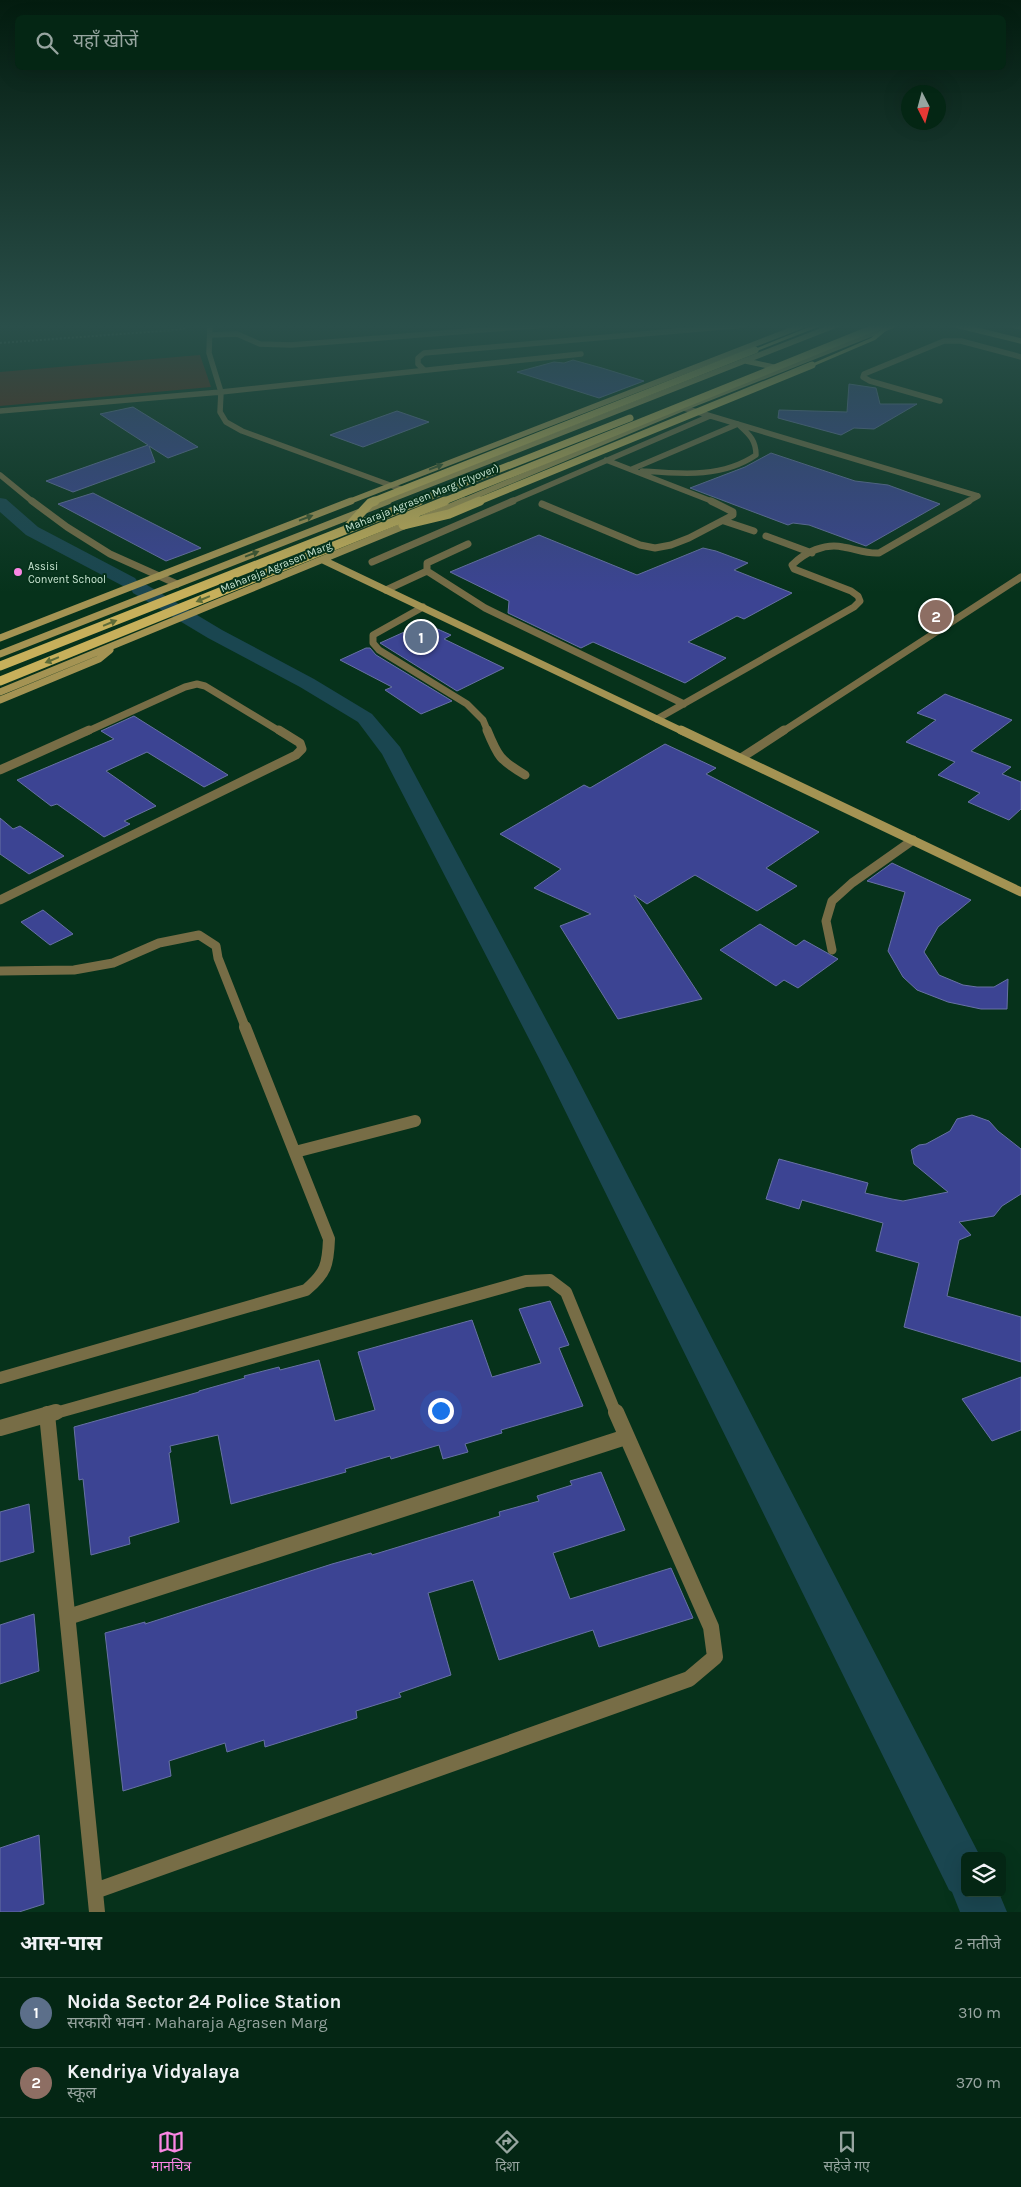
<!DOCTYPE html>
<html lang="hi">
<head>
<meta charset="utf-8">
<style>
  :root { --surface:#042614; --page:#0d2e1d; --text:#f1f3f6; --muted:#97a5a0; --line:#254334; --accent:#fb86e4 }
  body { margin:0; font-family:Karla,"Noto Sans Devanagari",sans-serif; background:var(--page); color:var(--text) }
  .controls { position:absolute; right:15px; bottom:15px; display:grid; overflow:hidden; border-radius:8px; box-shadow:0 5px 20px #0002 }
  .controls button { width:45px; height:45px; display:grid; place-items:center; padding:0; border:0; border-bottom:1px solid var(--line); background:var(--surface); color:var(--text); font:25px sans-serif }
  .compass { position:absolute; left:901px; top:85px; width:45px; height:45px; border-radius:50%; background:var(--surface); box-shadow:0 5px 20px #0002; rotate:174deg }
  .you { position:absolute; left:440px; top:1410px; width:18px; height:18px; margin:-12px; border:4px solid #fff; border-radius:50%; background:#1a73e8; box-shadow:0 0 0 8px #1a73e833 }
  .badge { display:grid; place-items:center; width:32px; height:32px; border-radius:50%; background:var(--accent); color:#fff; font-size:16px; font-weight:700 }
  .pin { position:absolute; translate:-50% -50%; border:2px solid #fff; box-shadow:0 1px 5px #0006 }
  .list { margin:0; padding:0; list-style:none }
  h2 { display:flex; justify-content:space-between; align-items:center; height:65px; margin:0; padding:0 20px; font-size:21px }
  h2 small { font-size:16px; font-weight:400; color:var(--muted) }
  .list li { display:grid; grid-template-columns:32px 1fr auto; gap:15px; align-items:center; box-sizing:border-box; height:70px; padding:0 20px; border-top:1px solid var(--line) }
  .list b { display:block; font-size:19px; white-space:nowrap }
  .list p { margin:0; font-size:16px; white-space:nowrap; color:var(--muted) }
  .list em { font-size:16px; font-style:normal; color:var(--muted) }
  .icon { flex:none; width:28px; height:28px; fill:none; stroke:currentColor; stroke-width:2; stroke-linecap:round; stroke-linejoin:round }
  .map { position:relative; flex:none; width:1021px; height:1912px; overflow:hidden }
  .search { position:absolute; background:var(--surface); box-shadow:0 5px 20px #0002; left:15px; right:15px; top:15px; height:55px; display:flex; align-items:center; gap:12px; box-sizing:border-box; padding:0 18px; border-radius:8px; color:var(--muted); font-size:19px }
  .sheet { height:205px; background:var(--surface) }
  nav { display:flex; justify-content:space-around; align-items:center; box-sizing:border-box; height:70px; border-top:1px solid var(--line); background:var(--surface); font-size:14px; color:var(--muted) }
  nav a { display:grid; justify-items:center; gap:2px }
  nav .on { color:var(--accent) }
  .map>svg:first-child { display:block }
  .green { fill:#652110 }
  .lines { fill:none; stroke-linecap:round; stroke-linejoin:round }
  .canal { fill:#1a4650; fill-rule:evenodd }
  .building { fill:#3c4493; stroke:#6771a4 }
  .path { stroke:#4e745e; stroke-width:2; stroke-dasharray:2 2; stroke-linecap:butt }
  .lane-far2 { stroke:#776d46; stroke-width:5.5 }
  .lane-far1 { stroke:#776d46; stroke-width:7 }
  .lane { stroke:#776d46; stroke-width:9 }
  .street-far4 { stroke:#776d46; stroke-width:5.5 }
  .street-far3 { stroke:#776d46; stroke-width:7 }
  .street-far2 { stroke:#776d46; stroke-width:9 }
  .street-far1 { stroke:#776d46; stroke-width:12 }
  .street { stroke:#776d46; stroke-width:16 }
  .secondary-far2 { stroke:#a49353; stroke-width:5.5 }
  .secondary-far1 { stroke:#a49353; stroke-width:7 }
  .secondary { stroke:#a49353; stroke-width:9 }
  .primary { fill:#c7b05b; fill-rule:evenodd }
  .primary-bridge-far1 { stroke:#c7b05b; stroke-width:7 }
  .primary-bridge { stroke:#c7b05b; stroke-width:9 }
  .oneway { fill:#3d542f }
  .oneway2 { fill:#5d6b38 }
  .poi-dot { fill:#fb86e4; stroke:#06321b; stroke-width:2 }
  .labels { text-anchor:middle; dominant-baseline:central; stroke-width:4; stroke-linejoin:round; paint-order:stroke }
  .far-street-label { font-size:11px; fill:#c8e4d1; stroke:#06321b }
  .far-poi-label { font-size:11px; fill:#c8e4d1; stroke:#06321b; text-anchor:start }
</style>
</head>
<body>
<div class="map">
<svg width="1021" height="1912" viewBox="0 0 1021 1912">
  <rect width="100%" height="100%" fill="#06321b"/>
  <path class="green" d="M200 355 211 387 0 406V372Z"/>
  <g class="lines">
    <path class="canal" d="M0 498 6 499 38 527 135 578 138 582 137 584 147 585 222 630 314 679 372 714 400 747 571 1066 980 1856H965V1893H999L1007 1912H960L952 1892 949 1890 543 1066 382 754 358 722 300 687 208 638 133 593 131 589 132 587 123 586 26 535 0 512Z"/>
  </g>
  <path class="building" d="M573 360 602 368 644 381 599 398 517 372 554 362 564 363Z
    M849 384 876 388 880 404H917L874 429 854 428 841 435 778 418 779 410 847 412Z
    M133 407 198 447 168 458 149 446 155 462 73 492 46 481 148 445 100 414Z
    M397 411 429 422 363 447 330 435Z
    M771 453 855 481 888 485 940 504 866 546 809 525 793 523 788 525 690 488 745 467Z
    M93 493 201 548 166 561 58 504Z
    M539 535 637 575 703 548 716 551 748 563 734 570 792 593 744 619 737 616 688 642 726 658 685 683 593 642 581 648 508 613 509 601 450 572Z
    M424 623 451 635 444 639 504 668 457 691 380 643Z
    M366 648H370L376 655 452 701 421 714 385 690 392 687 340 660Z
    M945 694 1012 720 971 751 1011 767 1002 774 1021 782V809L1009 820 968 802 980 793 938 775 955 762 906 742 936 720 917 713Z
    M134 716 228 775 204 787 147 752 106 771 156 806 124 821 130 824 104 837 57 804 51 806 17 780 114 739 101 731Z
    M665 744 716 768 706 774 819 832 766 868 797 886 757 911 695 875 647 904 634 895 702 999 618 1019 560 926 591 914 534 888 561 869 500 834 584 785 590 788Z
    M0 818 13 829 20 826 64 856 29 874 0 854Z
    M892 863 971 900 938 927 924 952 939 975 963 985 977 987H994L1008 979 1007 1009H981L948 1002 917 990 903 977 888 951 905 892 867 881Z
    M43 910 73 934 50 945 21 922Z
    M760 924 796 946 804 940 838 959 798 988 784 980 776 986 720 950Z
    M972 1115 989 1121 998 1131 1021 1149V1194L1002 1206 994 1216 959 1222 971 1235 959 1240 947 1296 1021 1317V1362L904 1327 919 1263 876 1251 883 1223 802 1200 799 1209 766 1199 779 1159 868 1183 865 1193 892 1199 903 1201 948 1192 914 1164 911 1150 919 1145 926 1144 950 1131 957 1119Z
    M550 1301 569 1345 559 1348 583 1406 501 1430 502 1433 465 1444 468 1452 443 1459 439 1445 391 1459 390 1456 345 1469 346 1472 231 1504 218 1435 170 1446 171 1452 169 1453 179 1522 129 1537 130 1544 91 1555 83 1479 79 1480 74 1427 199 1392V1391L245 1378 244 1376 279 1367 280 1370 319 1360 335 1421 375 1410 358 1352 436 1330 472 1320 492 1377 541 1363 519 1309Z
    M1021 1377V1430L992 1441 962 1399Z
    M601 1472 625 1530 553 1553 570 1599 671 1568 693 1618 599 1647 593 1630 499 1660 473 1580 428 1593 451 1675 399 1693 401 1697 356 1711 357 1718 265 1747 264 1740 227 1752 225 1743 169 1761 171 1776 123 1791 105 1633 145 1622V1624L332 1564 371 1553 372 1555 500 1516 499 1512 539 1501 537 1496 572 1485 570 1481Z
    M29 1504 34 1552 0 1562V1512Z
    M34 1614 39 1671 0 1684V1625Z
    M39 1835 44 1904 19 1912H0V1848Z"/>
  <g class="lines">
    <path class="path" d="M0 343 175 330 183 329 188 325"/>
    <path class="lane-far2" d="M210 335 237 334 260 344 291 345 546 325
      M456 367 581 354
      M424 370 418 364V358L424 353 745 325
      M940 401 870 381 863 377 864 374 944 341H961L1021 357
      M684 408 978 496
      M606 460 714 502
      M632 469 738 424
      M642 471C682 474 722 478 756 455 756 441 750 435 740 426
      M510 502 710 416
      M967 502 978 496"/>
    <path class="lane-far1" d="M542 504 640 545 655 548 671 545 689 538 733 515V512L711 501
      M724 521 754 531
      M766 536 812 553
      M468 544 427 563V571L485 608 684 704
      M372 562 513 501
      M386 590 427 571
      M423 607 373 635V643L379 650 467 704 483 720 488 732
      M657 719 854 607 860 601 858 596 851 591 794 569 792 565C805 552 825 543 843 547 856 549 866 554 879 553L969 501
      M782 732 1021 577"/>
    <path class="lane" d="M487 730C498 757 500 760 525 775
      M741 758 784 730
      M832 950 826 921 832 901 852 883 913 840"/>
    <path class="street-far4" d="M210 325 209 353 221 392 220 412 226 422 242 431 409 492
      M0 411 221 392 456 367
      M0 475 33 502"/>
    <path class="street-far3" d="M32 501 67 527 110 554 177 584
      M86 732 185 687 197 684 205 686 281 732"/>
    <path class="street-far2" d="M0 770 89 730
      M0 900 296 755 302 749 300 743 279 730
      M0 971 74 970 113 963 159 943 199 935 216 946 218 958 246 1029"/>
    <path class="street-far1" d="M295 1152 415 1121
      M0 1378 306 1290C326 1273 328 1265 329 1239L245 1027
      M52 1414 526 1281 550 1280 566 1292 616 1414"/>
    <path class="street" d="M47 1414 97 1912
      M0 1428 56 1412
      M68 1617 626 1437
      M95 1891 689 1679 715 1657 711 1627 616 1412"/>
    <path class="secondary-far2" d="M956 325 1021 341
      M1013 325 1021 327
      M746 361 782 369
      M348 502 804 325
      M385 502 836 325
      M461 502 684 408 894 325"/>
    <path class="secondary-far1" d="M424 518 464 501
      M323 560 684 732
      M0 638 351 501
      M0 654 388 501
      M0 692 411 523
      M0 700 99 659 110 650"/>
    <path class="secondary" d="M681 730 1021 892"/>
    <path class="primary" d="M814 325H823L757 351 752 350Z
      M885 327 887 330 875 340 814 366 809 365 871 338Z"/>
    <path class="primary-bridge-far1" d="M371 502 755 350
      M416 502 630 418
      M442 502 881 325
      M477 502 812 365"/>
    <path class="primary-bridge" d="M403 525 449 514 480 501
      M347 528 370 503 375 501
      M0 666 419 501
      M0 681 445 501"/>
  </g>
  <defs><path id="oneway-solid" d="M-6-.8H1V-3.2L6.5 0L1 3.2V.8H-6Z" transform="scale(1.25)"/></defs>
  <g class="oneway">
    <use href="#oneway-solid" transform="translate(436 467) rotate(-21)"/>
    <use href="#oneway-solid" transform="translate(306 518) rotate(-21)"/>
    <use href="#oneway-solid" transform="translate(252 554) rotate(-21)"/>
  </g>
  <g class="oneway2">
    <use href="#oneway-solid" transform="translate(203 599) rotate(158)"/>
    <use href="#oneway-solid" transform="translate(110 623) rotate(-22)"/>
    <use href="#oneway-solid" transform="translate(52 660) rotate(158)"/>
  </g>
  <linearGradient id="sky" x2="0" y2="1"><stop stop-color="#031c0f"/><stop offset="0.55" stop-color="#2a4f4a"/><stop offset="1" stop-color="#2a4f4a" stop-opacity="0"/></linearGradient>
  <rect width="1021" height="593" fill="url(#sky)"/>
  <circle class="poi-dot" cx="18" cy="572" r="5"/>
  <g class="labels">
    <g class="far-street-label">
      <text transform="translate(422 498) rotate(-22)">Maharaja Agrasen Marg (Flyover)</text>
      <text transform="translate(276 567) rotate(-22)">Maharaja Agrasen Marg</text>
    </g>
    <g class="far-poi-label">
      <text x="28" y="566">Assisi<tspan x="28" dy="13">Convent School</tspan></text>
    </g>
  </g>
</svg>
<div class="controls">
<button><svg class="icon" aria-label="layers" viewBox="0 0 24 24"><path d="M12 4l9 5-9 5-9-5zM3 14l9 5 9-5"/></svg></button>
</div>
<svg class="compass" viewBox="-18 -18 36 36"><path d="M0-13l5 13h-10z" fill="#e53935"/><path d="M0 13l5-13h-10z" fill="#97a5a0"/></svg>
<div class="you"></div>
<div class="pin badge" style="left:421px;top:637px;background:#5c6f8a">1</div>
<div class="pin badge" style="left:936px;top:616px;background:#8d6e63">2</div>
<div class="search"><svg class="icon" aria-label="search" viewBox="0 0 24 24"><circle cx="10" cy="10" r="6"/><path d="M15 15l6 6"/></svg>यहाँ खोजें</div>
</div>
<section class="sheet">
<h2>आस-पास<small>2 नतीजे</small></h2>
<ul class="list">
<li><span class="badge" style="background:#5c6f8a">1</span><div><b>Noida Sector 24 Police Station</b><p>सरकारी भवन · Maharaja Agrasen Marg</p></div><em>310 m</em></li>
<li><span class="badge" style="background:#8d6e63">2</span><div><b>Kendriya Vidyalaya</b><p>स्कूल</p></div><em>370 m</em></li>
</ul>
</section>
<nav>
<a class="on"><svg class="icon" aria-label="map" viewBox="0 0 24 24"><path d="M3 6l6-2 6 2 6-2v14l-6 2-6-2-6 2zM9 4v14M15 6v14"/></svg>मानचित्र</a>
<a><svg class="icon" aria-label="directions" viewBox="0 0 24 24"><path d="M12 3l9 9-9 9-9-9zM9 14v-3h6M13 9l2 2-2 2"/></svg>दिशा</a>
<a><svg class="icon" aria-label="saved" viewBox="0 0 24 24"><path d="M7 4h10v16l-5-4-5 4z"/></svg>सहेजे गए</a>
</nav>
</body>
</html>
